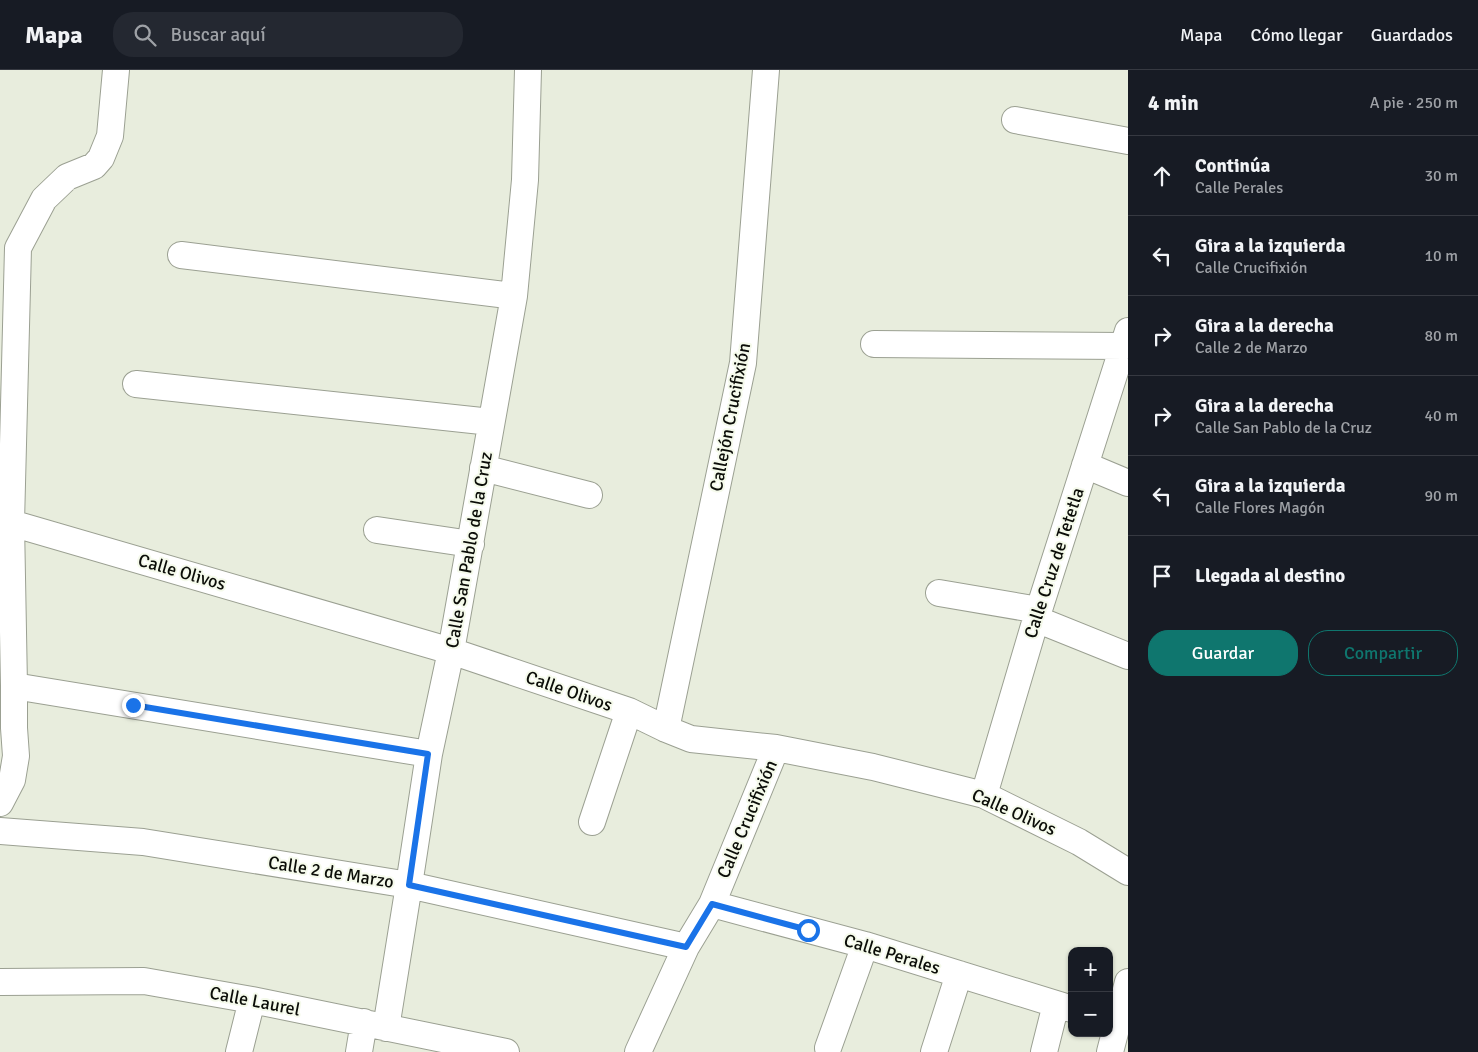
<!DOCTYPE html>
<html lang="es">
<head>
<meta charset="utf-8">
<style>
  :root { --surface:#171b24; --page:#242831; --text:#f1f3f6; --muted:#9ea1a6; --line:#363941; --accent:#0f766e }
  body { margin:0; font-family:Signika,sans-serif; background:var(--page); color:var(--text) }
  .controls { position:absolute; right:15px; bottom:15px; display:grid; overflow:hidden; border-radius:10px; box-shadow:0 1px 4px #0004 }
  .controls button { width:45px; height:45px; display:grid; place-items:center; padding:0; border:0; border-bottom:1px solid var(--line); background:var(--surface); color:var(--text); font:25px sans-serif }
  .stop { position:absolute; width:15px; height:15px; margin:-11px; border:4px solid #1a73e8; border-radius:50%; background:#fff }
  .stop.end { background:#1a73e8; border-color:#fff; box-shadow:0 1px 5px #0008 }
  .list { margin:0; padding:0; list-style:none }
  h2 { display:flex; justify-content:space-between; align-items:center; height:65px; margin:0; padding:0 20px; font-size:21px }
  h2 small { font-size:16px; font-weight:400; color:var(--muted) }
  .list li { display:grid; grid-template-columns:32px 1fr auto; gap:15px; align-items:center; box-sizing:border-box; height:80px; padding:0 20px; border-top:1px solid var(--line) }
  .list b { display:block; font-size:19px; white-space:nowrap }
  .list p { margin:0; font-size:16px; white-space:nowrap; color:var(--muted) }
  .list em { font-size:16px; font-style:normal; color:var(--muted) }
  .actions { display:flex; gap:10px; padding:15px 20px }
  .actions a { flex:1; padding:11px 0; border:1px solid var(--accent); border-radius:20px; text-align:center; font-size:18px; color:var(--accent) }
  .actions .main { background:var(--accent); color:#fff }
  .icon { flex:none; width:28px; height:28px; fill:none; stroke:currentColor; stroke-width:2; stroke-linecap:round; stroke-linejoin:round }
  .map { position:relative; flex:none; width:1128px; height:982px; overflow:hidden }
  header { display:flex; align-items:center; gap:30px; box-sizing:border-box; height:70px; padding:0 25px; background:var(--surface); border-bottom:1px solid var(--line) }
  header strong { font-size:24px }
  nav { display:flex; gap:28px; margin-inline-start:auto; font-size:18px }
  .search { width:350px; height:45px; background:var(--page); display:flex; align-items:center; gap:12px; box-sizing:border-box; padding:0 18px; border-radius:20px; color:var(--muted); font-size:19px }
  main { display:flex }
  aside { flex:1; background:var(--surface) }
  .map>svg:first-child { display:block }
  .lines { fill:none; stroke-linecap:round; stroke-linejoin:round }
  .minor-casing { stroke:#9ba092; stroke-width:28 }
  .minor { stroke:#fff; stroke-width:26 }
  .route { stroke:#1a73e8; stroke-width:6 }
  .labels { text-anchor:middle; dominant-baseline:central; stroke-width:4; stroke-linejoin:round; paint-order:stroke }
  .street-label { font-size:18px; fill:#0b0d08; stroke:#f5faeb }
</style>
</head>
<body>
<header>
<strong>Mapa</strong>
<div class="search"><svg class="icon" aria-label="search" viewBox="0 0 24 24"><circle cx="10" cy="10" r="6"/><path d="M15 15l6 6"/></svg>Buscar aquí</div>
<nav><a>Mapa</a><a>Cómo llegar</a><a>Guardados</a></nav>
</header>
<main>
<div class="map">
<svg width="1128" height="982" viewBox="0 0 1128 982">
  <rect width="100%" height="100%" fill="#e8eddd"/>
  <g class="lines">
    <defs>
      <path id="minor" d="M1015 50 1128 71
        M181 185 514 226
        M874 274 1124 276
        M136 314 491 352
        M1085 395 1128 413
        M483 398 589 425
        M0 450 11 453 451 581 629 641 666 659 691 669 776 678 873 697 984 725 1079 772 1128 802
        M377 460 471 474
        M939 523 1039 540
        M1036 549 1128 586
        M14 616 429 684
        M666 659 743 293 766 0
        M984 725 1036 549 1128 261
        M0 733 12 710 16 686 14 658V616L11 453 18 178 44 129 67 107 94 96 101 88 110 66 116 0
        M592 752 629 641
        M0 761 143 772 409 815 686 877
        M712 834 865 875 1072 939
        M0 912 144 911 252 930 506 982
        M386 958 409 815 429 684 451 581 514 226 525 110 528 0
        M828 978 865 875
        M239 982 252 930
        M359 982 364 952
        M638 982 686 877 712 834 776 678
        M934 982 959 904
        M1044 982 1056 934
        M1110 982 1128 912"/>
    </defs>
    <use href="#minor" class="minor-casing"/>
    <use href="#minor" class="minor"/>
  </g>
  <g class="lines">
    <path class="route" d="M133 635 428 684 409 815 686 877 712 834 808 860"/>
  </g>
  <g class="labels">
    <g class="street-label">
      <text transform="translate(730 347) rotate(-79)">Callejón Crucifixión</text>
      <text transform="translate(469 480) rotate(-80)">Calle San Pablo de la Cruz</text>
      <text transform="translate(1054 493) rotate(-72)">Calle Cruz de Tetetla</text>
      <text transform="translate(182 502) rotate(16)">Calle Olivos</text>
      <text transform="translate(569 621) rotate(19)">Calle Olivos</text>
      <text transform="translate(1014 742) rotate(24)">Calle Olivos</text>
      <text transform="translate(747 749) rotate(-67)">Calle Crucifixión</text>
      <text transform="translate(331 802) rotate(9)">Calle 2 de Marzo</text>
      <text transform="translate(892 884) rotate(17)">Calle Perales</text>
      <text transform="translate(255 931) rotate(11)">Calle Laurel</text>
    </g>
  </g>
</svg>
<div class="controls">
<button>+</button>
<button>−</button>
</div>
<div class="stop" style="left:808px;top:860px"></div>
<div class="stop end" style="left:133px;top:635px"></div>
</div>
<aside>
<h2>4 min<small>A pie · 250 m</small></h2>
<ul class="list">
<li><svg class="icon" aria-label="ahead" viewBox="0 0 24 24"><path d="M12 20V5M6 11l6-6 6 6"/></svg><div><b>Continúa</b><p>Calle Perales</p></div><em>30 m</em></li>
<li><svg class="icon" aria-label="left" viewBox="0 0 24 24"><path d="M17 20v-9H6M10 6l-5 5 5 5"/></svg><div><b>Gira a la izquierda</b><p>Calle Crucifixión</p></div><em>10 m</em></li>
<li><svg class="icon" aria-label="right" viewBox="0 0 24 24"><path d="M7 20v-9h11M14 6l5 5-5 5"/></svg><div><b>Gira a la derecha</b><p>Calle 2 de Marzo</p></div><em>80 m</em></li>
<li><svg class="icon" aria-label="right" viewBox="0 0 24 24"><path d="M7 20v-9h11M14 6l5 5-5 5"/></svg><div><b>Gira a la derecha</b><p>Calle San Pablo de la Cruz</p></div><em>40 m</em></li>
<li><svg class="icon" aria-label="left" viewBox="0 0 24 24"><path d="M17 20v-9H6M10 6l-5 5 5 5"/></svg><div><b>Gira a la izquierda</b><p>Calle Flores Magón</p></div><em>90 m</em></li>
<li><svg class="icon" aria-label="arrive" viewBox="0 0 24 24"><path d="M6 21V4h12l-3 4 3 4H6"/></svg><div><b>Llegada al destino</b></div></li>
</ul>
<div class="actions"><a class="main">Guardar</a><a>Compartir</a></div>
</aside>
</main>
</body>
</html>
